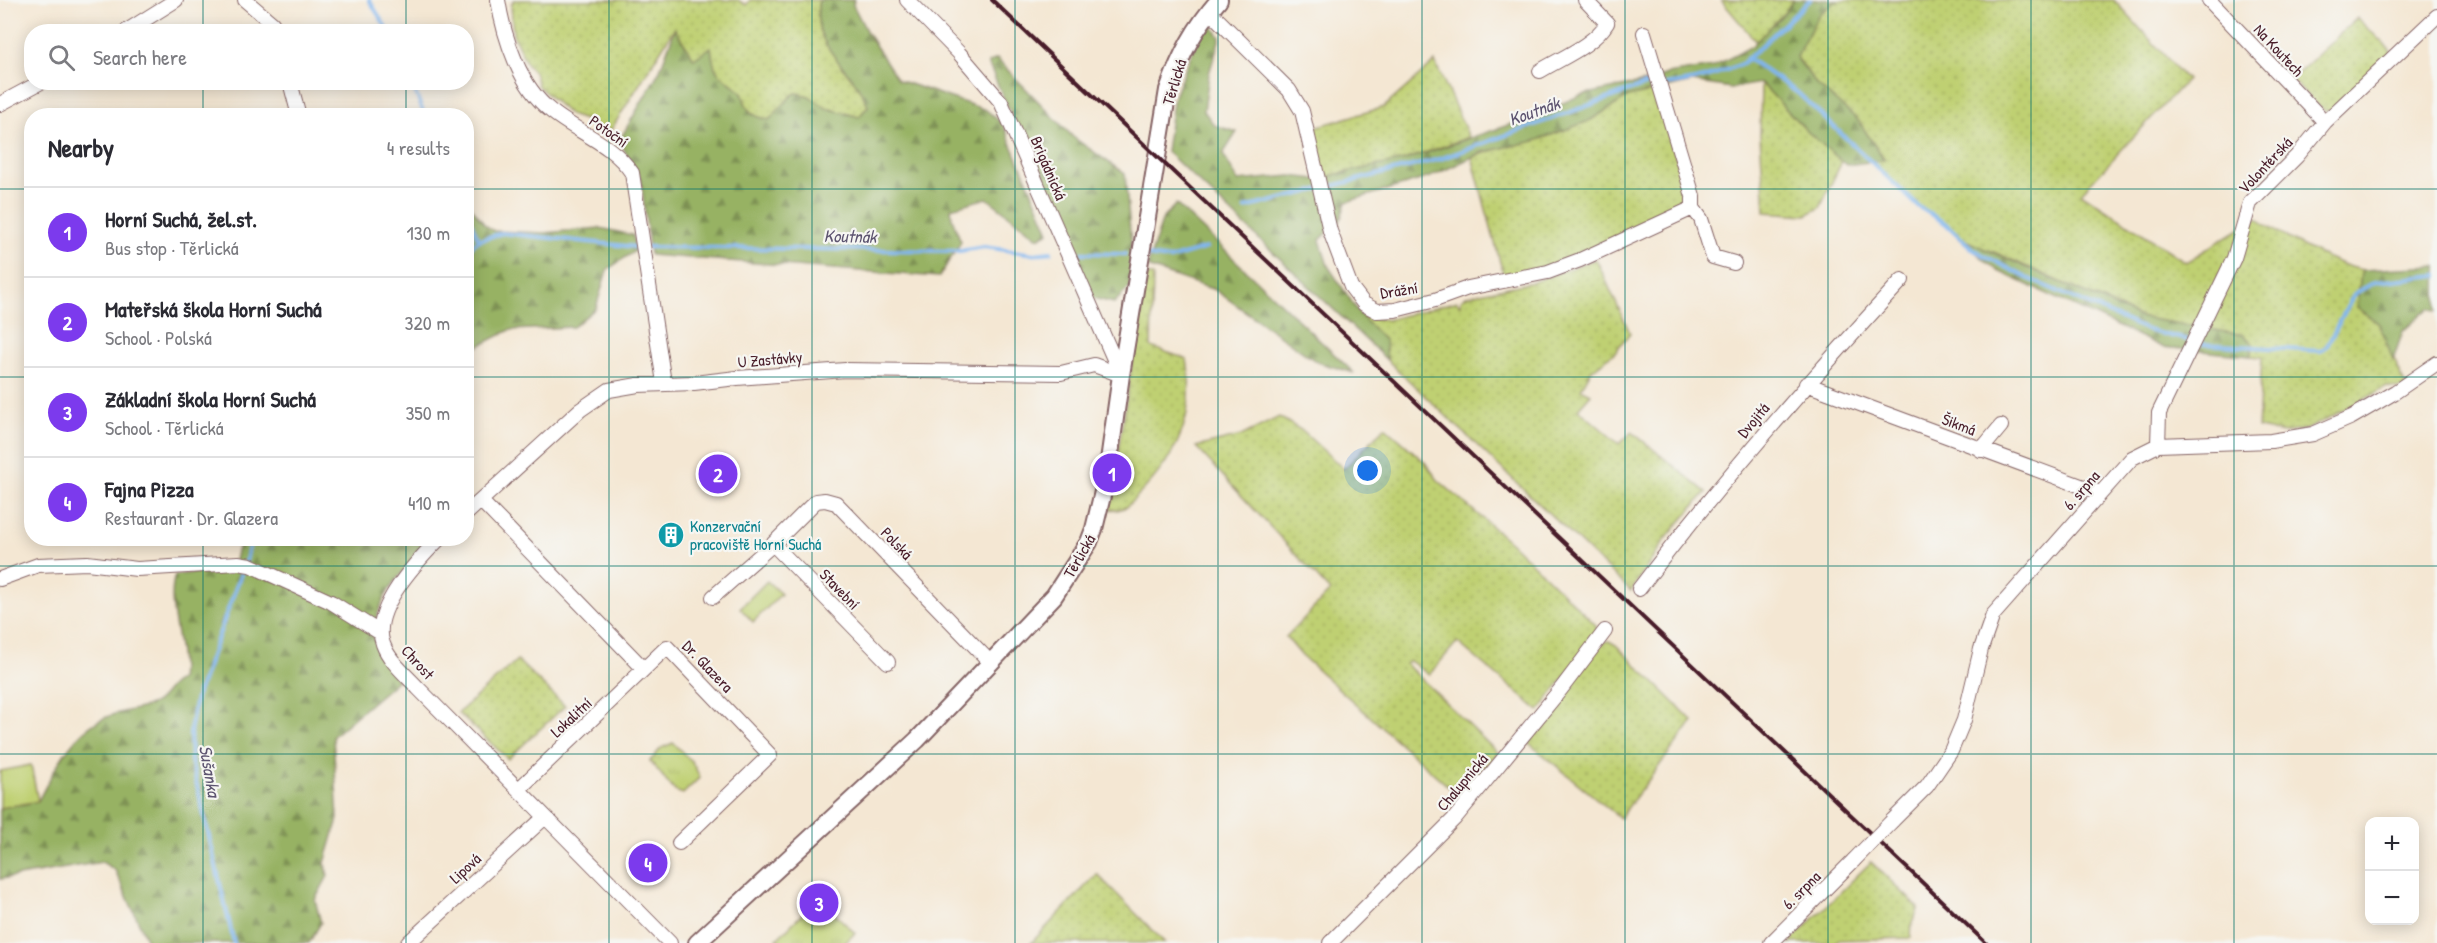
<!DOCTYPE html>
<html lang="en">
<head>
<meta charset="utf-8">
<style>
  :root { --surface:#fff; --page:#f7f7f7; --text:#2b2b33; --muted:#7c7c81; --line:#e1e1e2; --accent:#7c3aed }
  body { margin:0; font-family:"Patrick Hand",sans-serif; background:var(--page); color:var(--text) }
  .controls { position:absolute; right:18px; bottom:18px; display:grid; overflow:hidden; border-radius:12px; box-shadow:0 3px 15px #0003 }
  .controls button { width:54px; height:54px; display:grid; place-items:center; padding:0; border:0; border-bottom:2px solid var(--line); background:var(--surface); color:var(--text); font:30px sans-serif }
  .you { position:absolute; left:1368px; top:471px; width:21px; height:21px; margin:-15px; border:4px solid #fff; border-radius:50%; background:#1a73e8; box-shadow:0 0 0 9px #1a73e833 }
  .badge { display:grid; place-items:center; width:39px; height:39px; border-radius:50%; background:var(--accent); color:#fff; font-size:20px; font-weight:700 }
  .pin { position:absolute; translate:-50% -50%; border:3px solid #fff; box-shadow:0 2px 6px #0006 }
  .list { margin:0; padding:0; list-style:none }
  h2 { display:flex; justify-content:space-between; align-items:center; height:78px; margin:0; padding:0 24px; font-size:26px }
  h2 small { font-size:20px; font-weight:400; color:var(--muted) }
  .list li { display:grid; grid-template-columns:39px 1fr auto; gap:18px; align-items:center; box-sizing:border-box; height:90px; padding:0 24px; border-top:2px solid var(--line) }
  .list b { display:block; font-size:22px; white-space:nowrap }
  .list p { margin:0; font-size:20px; white-space:nowrap; color:var(--muted) }
  .list em { font-size:20px; font-style:normal; color:var(--muted) }
  .icon { flex:none; width:33px; height:33px; fill:none; stroke:currentColor; stroke-width:2; stroke-linecap:round; stroke-linejoin:round }
  .map { position:relative; flex:none; width:2437px; height:943px; overflow:hidden }
  .search { position:absolute; background:var(--surface); box-shadow:0 3px 15px #0003; left:24px; top:24px; width:450px; height:66px; display:flex; align-items:center; gap:15px; box-sizing:border-box; padding:0 21px; border-radius:24px; color:var(--muted); font-size:22px }
  .panel { position:absolute; background:var(--surface); box-shadow:0 3px 15px #0003; left:24px; top:108px; width:450px; height:438px; border-radius:24px }
  .map>svg:first-child { display:block }
  .grass { fill:url(#grass-dots); stroke:#84784e; stroke-width:1.5 }
  .forest { fill:url(#forest-firs); stroke:#706848; stroke-width:1.5 }
  .park { fill:url(#park-tufts); stroke:#84784e; stroke-width:1.5 }
  .pitch { fill:#bfd072; stroke:#84784e; stroke-width:1.5 }
  .lines { fill:none; stroke-linecap:round; stroke-linejoin:round }
  .stream { stroke:#80b6ef; stroke-width:4 }
  .minor-casing { stroke:#866566; stroke-width:16 }
  .major-casing { stroke:#866566; stroke-width:20 }
  .minor { stroke:#fff; stroke-width:14 }
  .major { stroke:#fff; stroke-width:16 }
  .rail { stroke:#4a1f2b; stroke-width:4 }
  .minor-bridge-casing { stroke:#866566; stroke-width:16; stroke-linecap:butt }
  .minor-bridge { stroke:#fff; stroke-width:14 }
  .grid { fill:none; stroke:#0f766e; stroke-width:1.5; stroke-opacity:0.55 }
  .labels { text-anchor:middle; dominant-baseline:central; stroke-width:4.5; stroke-linejoin:round; paint-order:stroke }
  .street-label { font-size:16px; fill:#4a1f2b; stroke:#f6f6f2 }
  .culture-label { font-size:16px; fill:#0d838f; stroke:#f6f6f2; text-anchor:start }
  .water-label { font-size:18px; font-style:italic; fill:#5d5470; stroke:#f6f6f2 }
</style>
</head>
<body>
<div class="map">
<svg width="2437" height="943" viewBox="0 0 2437 943">
  <defs>
    <pattern id="grass-dots" width="8" height="8" patternUnits="userSpaceOnUse" patternTransform="scale(1.5)"><rect width="8" height="8" fill="#bfd072"/><path d="M2 2h.1M6 6h.1" fill="none" stroke="#a6b263" stroke-width="1.8" stroke-linecap="round"/></pattern>
    <pattern id="forest-firs" width="22" height="20" patternUnits="userSpaceOnUse" patternTransform="scale(1.5)"><rect width="22" height="20" fill="#97b264"/><path d="M5 1l3.5 6h-7zM16 11l3.5 6h-7z" fill="#7d9053"/></pattern>
    <pattern id="park-tufts" width="24" height="20" patternUnits="userSpaceOnUse" patternTransform="scale(1.5)"><rect width="24" height="20" fill="#bfd072"/><path d="M3 7l-1-3M5 7V3M7 7l1-3M15 17l-1-3M17 17v-4M19 17l1-3" fill="none" stroke="#a6b263"/></pattern>
  </defs>
  <rect width="100%" height="100%" fill="#f6f6f2"/>
  <filter id="ink" filterUnits="userSpaceOnUse"><feTurbulence type="fractalNoise" baseFrequency=".0167" numOctaves="2"/><feDisplacementMap in="SourceGraphic" scale="12" xChannelSelector="R" yChannelSelector="G"/><feConvolveMatrix kernelMatrix="1 2 1 2 8 2 1 2 1" color-interpolation-filters="sRGB"/></filter>
  <filter id="wash" filterUnits="userSpaceOnUse"><feTurbulence type="fractalNoise" baseFrequency=".008" numOctaves="4" result="noise"/><feDisplacementMap in="SourceGraphic" scale="24" xChannelSelector="R" yChannelSelector="G"/><feGaussianBlur stdDeviation="1.35" result="paint"/><feColorMatrix in="noise" values="0 0 0 0 0 0 0 0 0 0 0 0 0 0 0 0 0 1.4 0 .05"/><feComposite in="paint" operator="in"/></filter>
  <g filter="url(#wash)">
    <rect width="100%" height="100%" fill="#f4e7d3"/>
    <path class="grass" d="M514 0H738L746 5 750 0H819C809 49 853 66 868 106L859 117 826 108 809 96 796 93 791 96 769 120C758 117 752 116 746 105 744 101 744 96 741 92 721 72 715 82 711 48L694 59 674 29 611 130 602 129 591 122 570 115 538 86 534 72 527 65 513 34 511 5Z
      M1721 0H1793L1785 12 1756 42Z
      M1838 0H2114L2187 80 2081 193 2186 262 2257 218C2275 234 2339 266 2363 270L2361 273 2357 307 2379 324 2407 389 2387 387 2308 429 2283 433 2258 428 2262 357 2250 356 2253 344 2244 336 2139 317 1992 251 1974 250 1945 223 1919 207 1872 162 1884 159 1858 121 1816 84 1796 56 1819 14Z
      M2357 18 2392 52 2331 111 2323 110 2291 80Z
      M1435 62 1469 137 1405 160 1333 175 1324 180 1312 128 1384 107Z
      M1761 83 1808 132 1842 161 1820 208 1806 215 1765 212 1760 135Z
      M1654 91 1688 193 1678 212 1583 253 1545 268 1504 277 1472 157 1589 121 1628 97Z
      M1596 259 1630 333 1615 352 1591 371 1581 389 1591 394 1578 409 1619 444 1632 432 1706 492 1664 541 1631 591 1387 360 1385 341 1361 316 1387 320 1457 301 1460 306 1461 300 1466 296 1533 282Z
      M1146 275H1153L1151 347 1187 359C1198 423 1172 465 1126 507L1118 510 1109 509Z
      M1279 417 1301 430 1344 469 1385 427 1424 461 1438 480 1511 543 1596 625 1597 634 1539 711 1457 642 1429 675 1410 661 1406 664 1498 753 1459 796 1302 656 1286 637 1330 591 1196 447 1241 436Z
      M1609 641 1616 645 1693 721 1620 818 1525 740 1601 642Z
      M517 660 565 706 508 759 458 713Z
      M1871 862 1919 908 1912 923 1911 938 1838 940 1834 943H1789Z
      M1097 874 1165 943H1031Z"/>
    <path class="forest" d="M819 0H854L853 5 868 34 898 80 986 110 1003 124 1049 232 1038 238 987 198 951 208 952 218 961 242 939 277 650 255 641 179 619 141 660 70 675 29 694 59 711 47C715 82 720 71 741 92 744 96 744 101 746 105 751 116 758 117 769 120L791 96 796 93 809 96 826 108 859 117 868 106C853 65 809 50 819 0Z
      M1793 0H1838L1819 14 1796 57 1816 84 1858 120 1884 160 1846 165 1808 132 1761 83 1731 88 1692 82 1628 97 1589 121 1535 141 1483 152 1430 177 1346 202 1340 221 1320 240 1328 266 1361 316 1385 341 1387 360 1166 151 1174 96 1200 34 1212 25 1220 37 1209 74 1204 111 1214 125 1237 132 1223 154 1238 181 1291 176 1324 180 1333 175 1405 160 1529 118 1581 95 1646 82 1667 74 1713 67 1752 46 1785 12Z
      M997 59 1073 137 1125 174 1133 266 1129 288 1114 303 1093 298 988 63Z
      M467 201 484 224 494 231 544 233 600 228 633 235 635 251 607 270 596 308 573 327 510 330 467 352Z
      M1176 204 1354 373 1317 362 1215 290 1147 267 1163 218Z
      M1958 237 2139 317 2244 335 2253 344 2250 356 2162 347 1998 271Z
      M2437 266V311L2429 308 2403 331 2393 360 2379 324 2357 307 2361 273 2363 270Z
      M240 539H429C424 551 412 561 403 572 384 592 367 625 379 653 384 662 392 671 398 680L333 736 338 819 325 863 328 876 315 900 321 923 309 943H148L115 870 102 862 0 879V808L38 801C55 768 74 727 112 715 126 710 140 710 153 704 165 698 168 684 180 680 185 645 165 608 175 575L233 568Z"/>
    <path class="park" d="M673 743 692 762 700 777 683 794 675 791 650 761 661 748Z
      M818 898 855 933 845 943H782L777 939Z"/>
    <path class="pitch" d="M767 581 781 594 753 622 740 608Z
      M31 765 38 801 0 808V771Z"/>
    <g class="lines">
      <path class="stream" d="M369 0 389 32
        M1747 58 1798 93 1919 207 1945 223 1974 250 2027 278 2147 330 2188 340
        M411 82 425 116
        M1245 208 1440 159 1645 85C1678 86 1713 77 1743 63L1810 0
        M466 212 479 240 466 251
        M479 240 502 233 636 247
        M647 247 960 251 984 247 1034 254 1051 252
        M1082 253 1125 254
        M1147 256 1170 259 1206 248
        M2202 344 2321 351 2327 346 2354 294 2375 282 2437 275
        M246 561 251 538
        M234 943 191 760 190 731 196 698 243 568"/>
    </g>
  </g>
  <g filter="url(#ink)">
    <g class="lines">
      <defs>
        <path id="minor" d="M245 0 272 23 277 32
          M498 0C504 38 520 87 551 111 578 133 612 143 632 173L664 383
          M907 0 959 53 1001 102 1121 375
          M2209 0 2325 122
          M1209 11 1289 90 1302 111 1330 231 1351 287 1364 304 1377 311 1395 310 1435 300 1468 288 1548 272 1580 260 1693 208 1701 219 1713 257 1734 263
          M125 32 176 0
          M1644 33 1693 196V208
          M1540 71C1561 58 1594 45 1607 23L1585 0
          M290 82 299 116
          M0 104 41 82
          M1806 384 2100 493
          M2158 445 2159 413 2234 258 2250 203 2297 156 2325 122 2437 16
          M1981 450 2001 426
          M482 502 644 669
          M466 514 580 410 609 390 638 385 694 383 737 378 845 370 1061 373 1094 365 1121 375
          M440 538C417 561 370 610 383 644 389 661 406 675 418 688L670 943
          M773 544 816 501 825 500 836 503 991 663
          M0 579 38 565 87 563 137 569 238 563 250 565 331 602 379 632
          M1639 589C1721 481 1810 380 1902 280
          M713 597 773 544 888 662
          M519 789 667 647 770 755 679 843
          M1892 821 1927 786 1951 751 1964 720 1981 649 1993 615 2132 458 2158 445 2271 441 2313 434 2352 417 2395 392 2437 363
          M408 943 545 817
          M1330 943 1455 818 1561 689 1605 631
          M1771 943 1854 860"/>
        <path id="major" d="M697 943 917 740 1054 596 1089 542 1094 529 1107 475 1121 375 1168 90C1181 54 1194 29 1219 0"/>
      </defs>
      <use href="#minor" class="minor-casing"/>
      <use href="#major" class="major-casing"/>
      <use href="#minor" class="minor"/>
      <use href="#major" class="major"/>
      <path class="rail" d="M992 0 1986 943"/>
      <defs>
        <path id="minor-bridge" d="M1854 860 1892 821"/>
      </defs>
      <use href="#minor-bridge" class="minor-bridge-casing"/>
      <use href="#minor-bridge" class="minor-bridge"/>
    </g>
  </g>
  <path class="grid" d="M203 0V32M406 0V32M609 0V943M812 0V943M1015 0V943M1218 0V943M1422 0V943M1625 0V943M1828 0V943M2031 0V943M2234 0V943M203 82V116M406 82V116M0 189H32M466 189H2437M0 377H32M466 377H2437M203 538V943M406 538V943M0 566H2437M0 754H2437"/>
  <defs>
    <symbol id="building-disc" viewBox="-11 -11 22 22"><circle r="9.5" fill="#0f9aa8" stroke="#f6f6f2"/><path d="M-4-6H4V6H1V3H-1V6H-4ZM-2.5-4.3h1.7v1.8h-1.7ZM.8-4.3h1.7v1.8H.8ZM-2.5-1h1.7V.8h-1.7ZM.8-1h1.7V.8H.8Z" fill="#fff"/></symbol>
  </defs>
  <g fill-rule="evenodd">
    <use href="#building-disc" x="656" y="520" width="30" height="30"/>
  </g>
  <g class="labels">
    <g class="street-label">
      <text transform="translate(2279 50) rotate(47)">Na Koutech</text>
      <text transform="translate(1174 82) rotate(-73)">Těrlická</text>
      <text transform="translate(609 131) rotate(35)">Potoční</text>
      <text transform="translate(2265 165) rotate(-47)">Volontérská</text>
      <text transform="translate(1049 168) rotate(67)">Brigádnická</text>
      <text transform="translate(1399 290) rotate(-9)">Drážní</text>
      <text transform="translate(770 359) rotate(-5)">U Zastávky</text>
      <text transform="translate(1753 420) rotate(-50)">Dvojitá</text>
      <text transform="translate(1959 424) rotate(21)">Šikmá</text>
      <text transform="translate(2081 490) rotate(-49)">6. srpna</text>
      <text transform="translate(897 543) rotate(46)">Polská</text>
      <text transform="translate(1079 556) rotate(-60)">Těrlická</text>
      <text transform="translate(840 589) rotate(46)">Stavební</text>
      <text transform="translate(418 662) rotate(48)">Chrost</text>
      <text transform="translate(708 666) rotate(46)">Dr. Glazera</text>
      <text transform="translate(571 717) rotate(-43)">Lokalitní</text>
      <text transform="translate(1462 782) rotate(-50)">Chalupnická</text>
      <text transform="translate(465 868) rotate(-43)">Lipová</text>
      <text transform="translate(1801 890) rotate(-45)">6. srpna</text>
    </g>
    <g class="culture-label">
      <text x="690" y="526">Konzervační<tspan x="690" dy="18">pracoviště Horní Suchá</tspan></text>
    </g>
    <g class="water-label">
      <text transform="translate(1534 111) rotate(-20)">Koutnák</text>
      <text transform="translate(850 236) rotate(1)">Koutnák</text>
      <text transform="translate(210 771) rotate(80)">Sušanka</text>
    </g>
  </g>
</svg>
<div class="controls">
<button>+</button>
<button>−</button>
</div>
<div class="you"></div>
<div class="pin badge" style="left:1112px;top:473px">1</div>
<div class="pin badge" style="left:718px;top:474px">2</div>
<div class="pin badge" style="left:819px;top:903px">3</div>
<div class="pin badge" style="left:648px;top:863px">4</div>
<div class="search"><svg class="icon" aria-label="search" viewBox="0 0 24 24"><circle cx="10" cy="10" r="6"/><path d="M15 15l6 6"/></svg>Search here</div>
<section class="panel">
<h2>Nearby<small>4 results</small></h2>
<ul class="list">
<li><span class="badge">1</span><div><b>Horní Suchá, žel.st.</b><p>Bus stop · Těrlická</p></div><em>130 m</em></li>
<li><span class="badge">2</span><div><b>Mateřská škola Horní Suchá</b><p>School · Polská</p></div><em>320 m</em></li>
<li><span class="badge">3</span><div><b>Základní škola Horní Suchá</b><p>School · Těrlická</p></div><em>350 m</em></li>
<li><span class="badge">4</span><div><b>Fajna Pizza</b><p>Restaurant · Dr. Glazera</p></div><em>410 m</em></li>
</ul>
</section>
</div>
</body>
</html>
